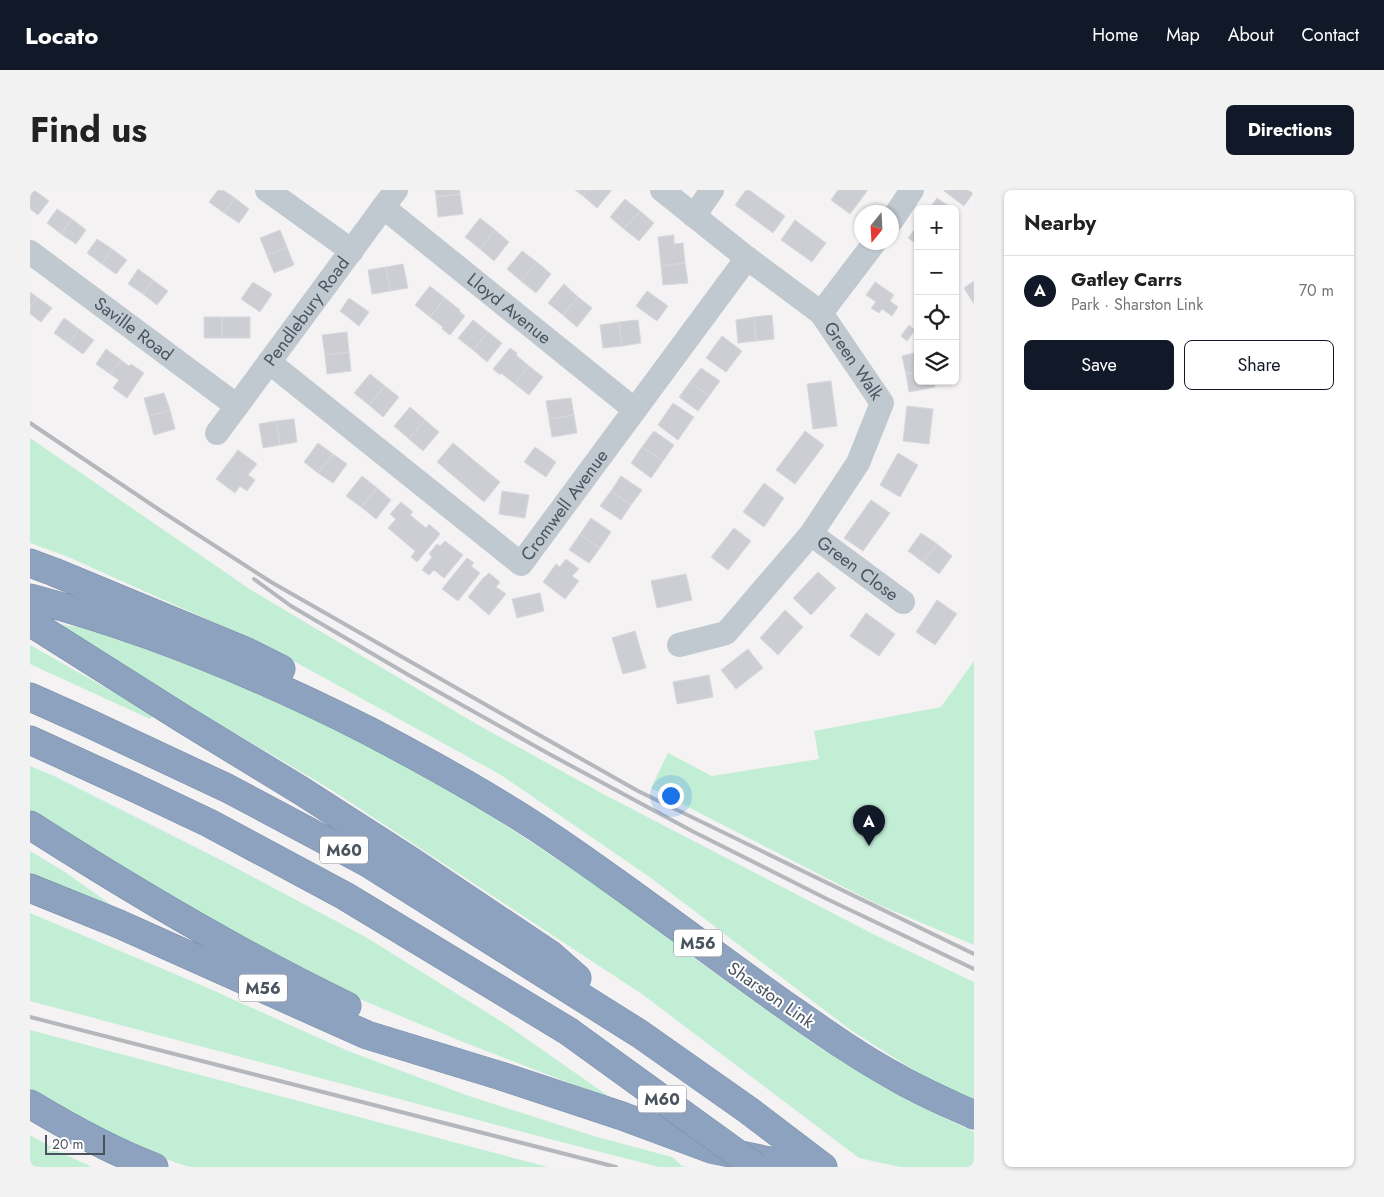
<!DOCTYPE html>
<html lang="en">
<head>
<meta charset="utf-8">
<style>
  :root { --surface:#fff; --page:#f2f2f2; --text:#222; --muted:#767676; --line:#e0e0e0; --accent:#111827 }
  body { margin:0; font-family:Jost,sans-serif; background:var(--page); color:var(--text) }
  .controls { position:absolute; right:15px; top:15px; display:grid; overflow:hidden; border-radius:8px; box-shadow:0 1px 4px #0004 }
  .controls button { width:45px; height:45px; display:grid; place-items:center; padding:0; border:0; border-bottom:1px solid var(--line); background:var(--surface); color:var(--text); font:25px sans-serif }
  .compass { position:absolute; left:824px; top:15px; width:45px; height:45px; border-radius:50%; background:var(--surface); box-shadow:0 1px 4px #0004; rotate:198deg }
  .scale { position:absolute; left:15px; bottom:12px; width:60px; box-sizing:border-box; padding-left:5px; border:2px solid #4a545f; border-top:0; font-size:14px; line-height:18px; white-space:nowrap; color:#4a545f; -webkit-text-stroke:4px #fff; paint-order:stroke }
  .you { position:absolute; left:640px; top:605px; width:18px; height:18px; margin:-12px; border:4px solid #fff; border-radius:50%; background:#1a73e8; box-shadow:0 0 0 8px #1a73e833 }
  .badge { display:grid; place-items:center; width:32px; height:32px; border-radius:50%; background:var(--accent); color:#fff; font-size:16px; font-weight:700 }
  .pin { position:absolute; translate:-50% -41px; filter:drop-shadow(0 1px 2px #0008) }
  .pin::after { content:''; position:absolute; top:26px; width:18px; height:15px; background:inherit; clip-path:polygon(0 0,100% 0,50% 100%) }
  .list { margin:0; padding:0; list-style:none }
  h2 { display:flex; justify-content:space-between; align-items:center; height:65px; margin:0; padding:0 20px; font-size:21px }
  h2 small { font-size:16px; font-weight:400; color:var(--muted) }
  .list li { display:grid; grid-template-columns:32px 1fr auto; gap:15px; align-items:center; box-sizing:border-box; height:70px; padding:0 20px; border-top:1px solid var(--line) }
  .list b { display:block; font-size:19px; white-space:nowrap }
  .list p { margin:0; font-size:16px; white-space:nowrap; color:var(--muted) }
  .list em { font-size:16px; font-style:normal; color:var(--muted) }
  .actions { display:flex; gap:10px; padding:15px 20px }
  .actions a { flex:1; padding:11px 0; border:1px solid var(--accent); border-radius:8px; text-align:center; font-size:18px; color:var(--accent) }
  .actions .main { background:var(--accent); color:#fff }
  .icon { flex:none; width:28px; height:28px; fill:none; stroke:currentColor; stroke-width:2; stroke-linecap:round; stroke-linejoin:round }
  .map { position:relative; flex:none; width:944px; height:977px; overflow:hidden; border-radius:8px }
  header { display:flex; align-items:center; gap:30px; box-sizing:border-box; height:70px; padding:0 25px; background:var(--accent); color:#fff }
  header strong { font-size:24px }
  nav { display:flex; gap:28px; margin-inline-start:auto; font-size:18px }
  .intro { display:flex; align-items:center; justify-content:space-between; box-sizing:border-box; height:120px; padding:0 30px }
  h1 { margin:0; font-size:35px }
  .button { padding:12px 22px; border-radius:8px; background:var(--accent); color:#fff; font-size:18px; font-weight:700 }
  main { display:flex; gap:30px; padding:0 30px }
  aside { flex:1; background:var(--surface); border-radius:8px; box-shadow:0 1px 4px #0004 }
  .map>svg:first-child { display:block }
  .green { fill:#c3eed6 }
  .building { fill:#ccced4; stroke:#d6d8dd }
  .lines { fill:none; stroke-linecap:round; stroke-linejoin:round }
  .motorway-casing { stroke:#778daa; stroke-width:29 }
  .minor { stroke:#c0c8d0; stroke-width:24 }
  .motorway { stroke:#8ca2be; stroke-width:28 }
  .rail { stroke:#b4b7bc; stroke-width:4 }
  .motorway-bridge-casing { stroke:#778daa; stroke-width:29; stroke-linecap:butt }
  .motorway-bridge { stroke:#8ca2be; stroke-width:28 }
  .labels { text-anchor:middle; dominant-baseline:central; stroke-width:4; stroke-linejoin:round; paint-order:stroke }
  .shield { fill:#fff; stroke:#80878f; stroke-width:1 }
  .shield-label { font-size:16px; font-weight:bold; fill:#4a545f }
  .street-label { font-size:18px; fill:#4a545f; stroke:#fff }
</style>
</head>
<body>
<header>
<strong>Locato</strong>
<nav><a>Home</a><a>Map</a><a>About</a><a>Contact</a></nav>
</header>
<div class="intro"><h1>Find us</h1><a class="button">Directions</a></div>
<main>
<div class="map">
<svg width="944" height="977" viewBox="0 0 944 977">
  <rect width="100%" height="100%" fill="#f4f2f2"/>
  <path class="green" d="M0 248 221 400 443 532 575 605 845 745 944 792V912L920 903 822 841 621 688 471 585 238 457 36 366 0 353Z
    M28 434 61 439 220 498 329 550 443 614 576 701 667 770 792 859 877 910 944 942V977H870L829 968 612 804 300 599 93 477Z
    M0 455 124 525 120 529 0 474Z
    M944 471V755L847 714 621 598 638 563 682 586 789 569 784 541 911 517Z
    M0 576 24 586 191 670 334 746 477 835 584 910 433 852 315 803 220 753 0 623Z
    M0 661 35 682 104 731 0 687Z
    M0 723 171 795 318 861 439 906 567 947 642 967 652 976 658 977H629L489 941 0 811Z
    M0 840 518 977H160C103 960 51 931 0 903Z
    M0 945 32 963 62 977H0Z"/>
  <path class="building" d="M4 0 19 11 8 25 0 19V5Z
    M188 0H193L205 8 194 23 179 12Z
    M405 0H430V4L406 7Z
    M545 0H558L553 6Z
    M558 0H582L567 18 553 6Z
    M716 0H719L755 26 743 43 705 15Z
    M808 0H838L820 24 801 10Z
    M915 0H944V2L934 16 914 1Z
    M430 4 433 24 408 27 406 7Z
    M205 8 219 19 209 33 194 23Z
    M907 8 923 19H899Z
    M595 9 610 21 594 39 580 27Z
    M27 19 42 29 31 44 17 33Z
    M610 21 624 33 609 51 594 39Z
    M450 28 465 40 450 59 435 47Z
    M42 29 56 40 46 54 31 44Z
    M765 30 796 53 782 72 751 50Z
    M888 35V55L878 48Z
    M250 40 257 57 237 65 230 48Z
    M465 40 479 52 464 71 450 59Z
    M644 45V54L653 53 655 73 631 76 628 47Z
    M67 49 82 59 72 74 57 63Z
    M257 57 264 75 244 83 237 65Z
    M82 59 97 70 86 84 72 74Z
    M492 61 507 72 491 91 477 79Z
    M507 72 521 84 506 103 491 91Z
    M655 73 658 93 633 95 631 76Z
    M373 74 378 98 360 101 356 77Z
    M356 77 360 101 342 104 338 80Z
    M108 79 123 90 113 104 98 94Z
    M123 90 138 101 127 115 113 104Z
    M944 91V114L934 98Z
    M223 92 242 104 230 122 211 109Z
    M845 92 864 105 860 111 868 117 862 126 852 119 849 123 841 118 846 112 836 105Z
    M534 94 548 107 533 125 518 113Z
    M400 96 415 108 400 127 385 115Z
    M617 101 638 116 627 131 606 116Z
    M0 102 7 107 0 117Z
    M7 107 22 118 11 132 0 124V117Z
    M548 107 562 118 547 137 533 125Z
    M319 108 339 122 329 136 310 121Z
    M415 108 430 120 429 121 435 126 420 145 412 139 413 137 400 127Z
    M742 125 744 149 726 151 724 127Z
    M174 127H192V148H174Z
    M192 127H220V148H192Z
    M724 127 726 151 708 153 706 130Z
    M34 128 49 139 39 154 24 143Z
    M443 130 458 142 443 160 428 148Z
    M608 130 611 153 592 156 589 132Z
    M589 132 592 156 573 158 570 135Z
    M879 135 885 140 877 151 871 146Z
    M49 139 64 150 53 164 39 154Z
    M317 142 319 162 295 165 292 145Z
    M458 142 472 153 457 172 443 160Z
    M692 146 712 161 696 182 676 168Z
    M480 158 487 163 486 165 499 176 485 194 471 183 470 185 463 179Z
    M76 159 91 170 80 184 66 174Z
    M319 162 321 181 297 184 295 165Z
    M888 162V181L876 184 872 166Z
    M91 170 99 176 101 174 114 183 97 208 83 198 89 190 80 184Z
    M499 176 513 187 499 205 485 194Z
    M671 178 690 191 679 206 660 192Z
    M888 181V191H903L905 197 879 202 876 184Z
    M340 184 355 196 339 215 324 203Z
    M801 191 807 236 783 239 777 194Z
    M660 192 679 206 668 221 649 207Z
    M355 196 369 207 353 227 339 215Z
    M134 203 140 220 119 226 114 208Z
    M541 208 544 225 519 229 516 211Z
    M643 213 664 227 648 250 628 235Z
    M877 216 903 219 899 254 873 251Z
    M380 217 395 230 379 249 364 236Z
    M140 220 145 239 124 245 119 226Z
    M544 225 547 243 522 247 519 229Z
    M264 229 267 252 250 255 246 231Z
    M395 230 409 242 393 261 379 249Z
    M246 231 250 255 233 258 229 234Z
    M624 241 644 255 633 271 612 257Z
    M775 241 794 255 765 294 746 280Z
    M288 253 303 264 288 283 274 272Z
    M423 253 470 292 454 312 407 272Z
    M505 257 526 272 516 287 494 272Z
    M612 257 633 271 621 288 601 273Z
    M208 260 227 274 218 285 225 290 217 301 210 296 205 303 186 289Z
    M868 263 888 275 870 307 850 295Z
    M303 264 317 274 303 293 288 283Z
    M332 286 347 298 331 317 316 306Z
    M591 286 612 300 601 315 581 301Z
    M734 293 754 308 734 337 713 322Z
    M347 298 361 310 346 329 331 317Z
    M472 301 499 305 495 328 469 324Z
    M581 301 601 315 591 330 570 316Z
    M841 310 860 323 833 361 814 348Z
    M371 312 383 322 380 325 396 338 399 334 410 344 387 372 381 367 385 361 358 338 366 329 360 324Z
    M561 328 581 342 570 358 550 344Z
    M704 338 721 351 698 380 681 367Z
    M891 343 907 354 893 372 878 361Z
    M550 344 570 358 559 373 539 360Z
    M415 351 433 365 414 388 404 380 399 385 392 380 402 367 399 364 407 354 410 356Z
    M907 354 922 366 909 384 893 372Z
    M437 368 444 373 441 376 450 383 428 411 412 399Z
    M536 369 549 379 542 386 549 391 535 409 513 392 526 374 530 377Z
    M788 382 806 398 781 425 763 408Z
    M459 383 470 392 466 397 476 404 459 425 438 407 454 387H455Z
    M656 384 662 410 627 418 621 391Z
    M510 403 514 421 487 428 482 409Z
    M907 410 927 424 905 455 886 442Z
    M755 420 773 437 748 465 730 448Z
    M836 423 865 444 849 466 820 446Z
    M605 441 616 478 593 484 582 448Z
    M718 459 733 478 706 499 691 480Z
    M679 485 683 507 647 514 643 492Z"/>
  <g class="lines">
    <defs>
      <path id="motorway" d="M0 373 24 382 217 462 251 479
        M0 408C118 439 231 486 339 541 403 575 467 610 527 651 608 706 685 766 765 822 798 845 831 868 866 887 891 902 918 913 944 925
        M0 432 155 530 270 600 379 670 521 765 547 788
        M0 507 54 531 197 598 338 673 610 844 718 920 793 977
        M0 550 103 597 179 633 315 706 538 841
        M0 635C103 701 207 763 317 816
        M0 698 89 734 337 845 471 886 592 926 681 959 769 977
        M0 914C40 938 81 961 124 977"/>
    </defs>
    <use href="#motorway" class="motorway-casing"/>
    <g class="minor">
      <path d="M237 0 322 61"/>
      <path id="s1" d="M632 0 717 68 791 123 852 213 828 273 781 344 696 443 649 455"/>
      <path id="s2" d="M353 17 605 220"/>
      <path d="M664 26 682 0"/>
      <path d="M862 30 882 0"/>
      <path id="s3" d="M0 62 207 216"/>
      <path d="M791 123 845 52"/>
      <path id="s4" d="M239 172 491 374 717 68"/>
      <path id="s5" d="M187 243 366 0"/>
      <path id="s6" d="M781 344 873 412"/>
    </g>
    <use href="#motorway" class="motorway"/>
    <path class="rail" d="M0 233 131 321 241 392 472 524 608 601 944 764
      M224 389 261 416 382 487 521 565 662 641 797 709 944 779
      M0 827 586 977"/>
    <defs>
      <path id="motorway-bridge" d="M538 841 726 977"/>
    </defs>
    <use href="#motorway-bridge" class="motorway-bridge-casing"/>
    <use href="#motorway-bridge" class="motorway-bridge"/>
  </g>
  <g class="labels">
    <g class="shield">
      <rect x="290" y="646.5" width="48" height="27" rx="4"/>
      <rect x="644" y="739.5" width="48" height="27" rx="4"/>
      <rect x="209" y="784.5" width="48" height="27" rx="4"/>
      <rect x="608" y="895.5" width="48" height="27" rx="4"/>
    </g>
    <g class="shield-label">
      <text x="314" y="660">M60</text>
      <text x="668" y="753">M56</text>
      <text x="233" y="798">M56</text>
      <text x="632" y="909">M60</text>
    </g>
    <g class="street-label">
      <text stroke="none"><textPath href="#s2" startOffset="162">Lloyd Avenue</textPath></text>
      <text stroke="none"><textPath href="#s5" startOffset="151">Pendlebury Road</textPath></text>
      <text stroke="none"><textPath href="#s3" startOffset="129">Saville Road</textPath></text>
      <text stroke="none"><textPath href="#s1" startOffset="259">Green Walk</textPath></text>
      <text stroke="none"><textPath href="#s4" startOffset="396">Cromwell Avenue</textPath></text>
      <text stroke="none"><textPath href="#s6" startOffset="58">Green Close</textPath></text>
      <text transform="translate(741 805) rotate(35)">Sharston Link</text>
    </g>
  </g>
</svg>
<div class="controls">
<button>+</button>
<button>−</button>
<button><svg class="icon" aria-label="locate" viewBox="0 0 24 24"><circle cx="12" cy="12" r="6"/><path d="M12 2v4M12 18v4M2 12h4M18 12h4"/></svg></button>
<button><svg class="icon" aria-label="layers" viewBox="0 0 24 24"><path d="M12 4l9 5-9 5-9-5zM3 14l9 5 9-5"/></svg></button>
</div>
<svg class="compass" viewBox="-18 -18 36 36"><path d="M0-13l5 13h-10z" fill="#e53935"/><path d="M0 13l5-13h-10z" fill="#767676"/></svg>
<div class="scale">20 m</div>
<div class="you"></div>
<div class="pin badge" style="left:839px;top:656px">A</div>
</div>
<aside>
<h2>Nearby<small></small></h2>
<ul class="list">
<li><span class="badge">A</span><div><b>Gatley Carrs</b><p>Park · Sharston Link</p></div><em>70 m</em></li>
</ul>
<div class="actions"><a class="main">Save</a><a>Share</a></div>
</aside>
</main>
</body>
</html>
